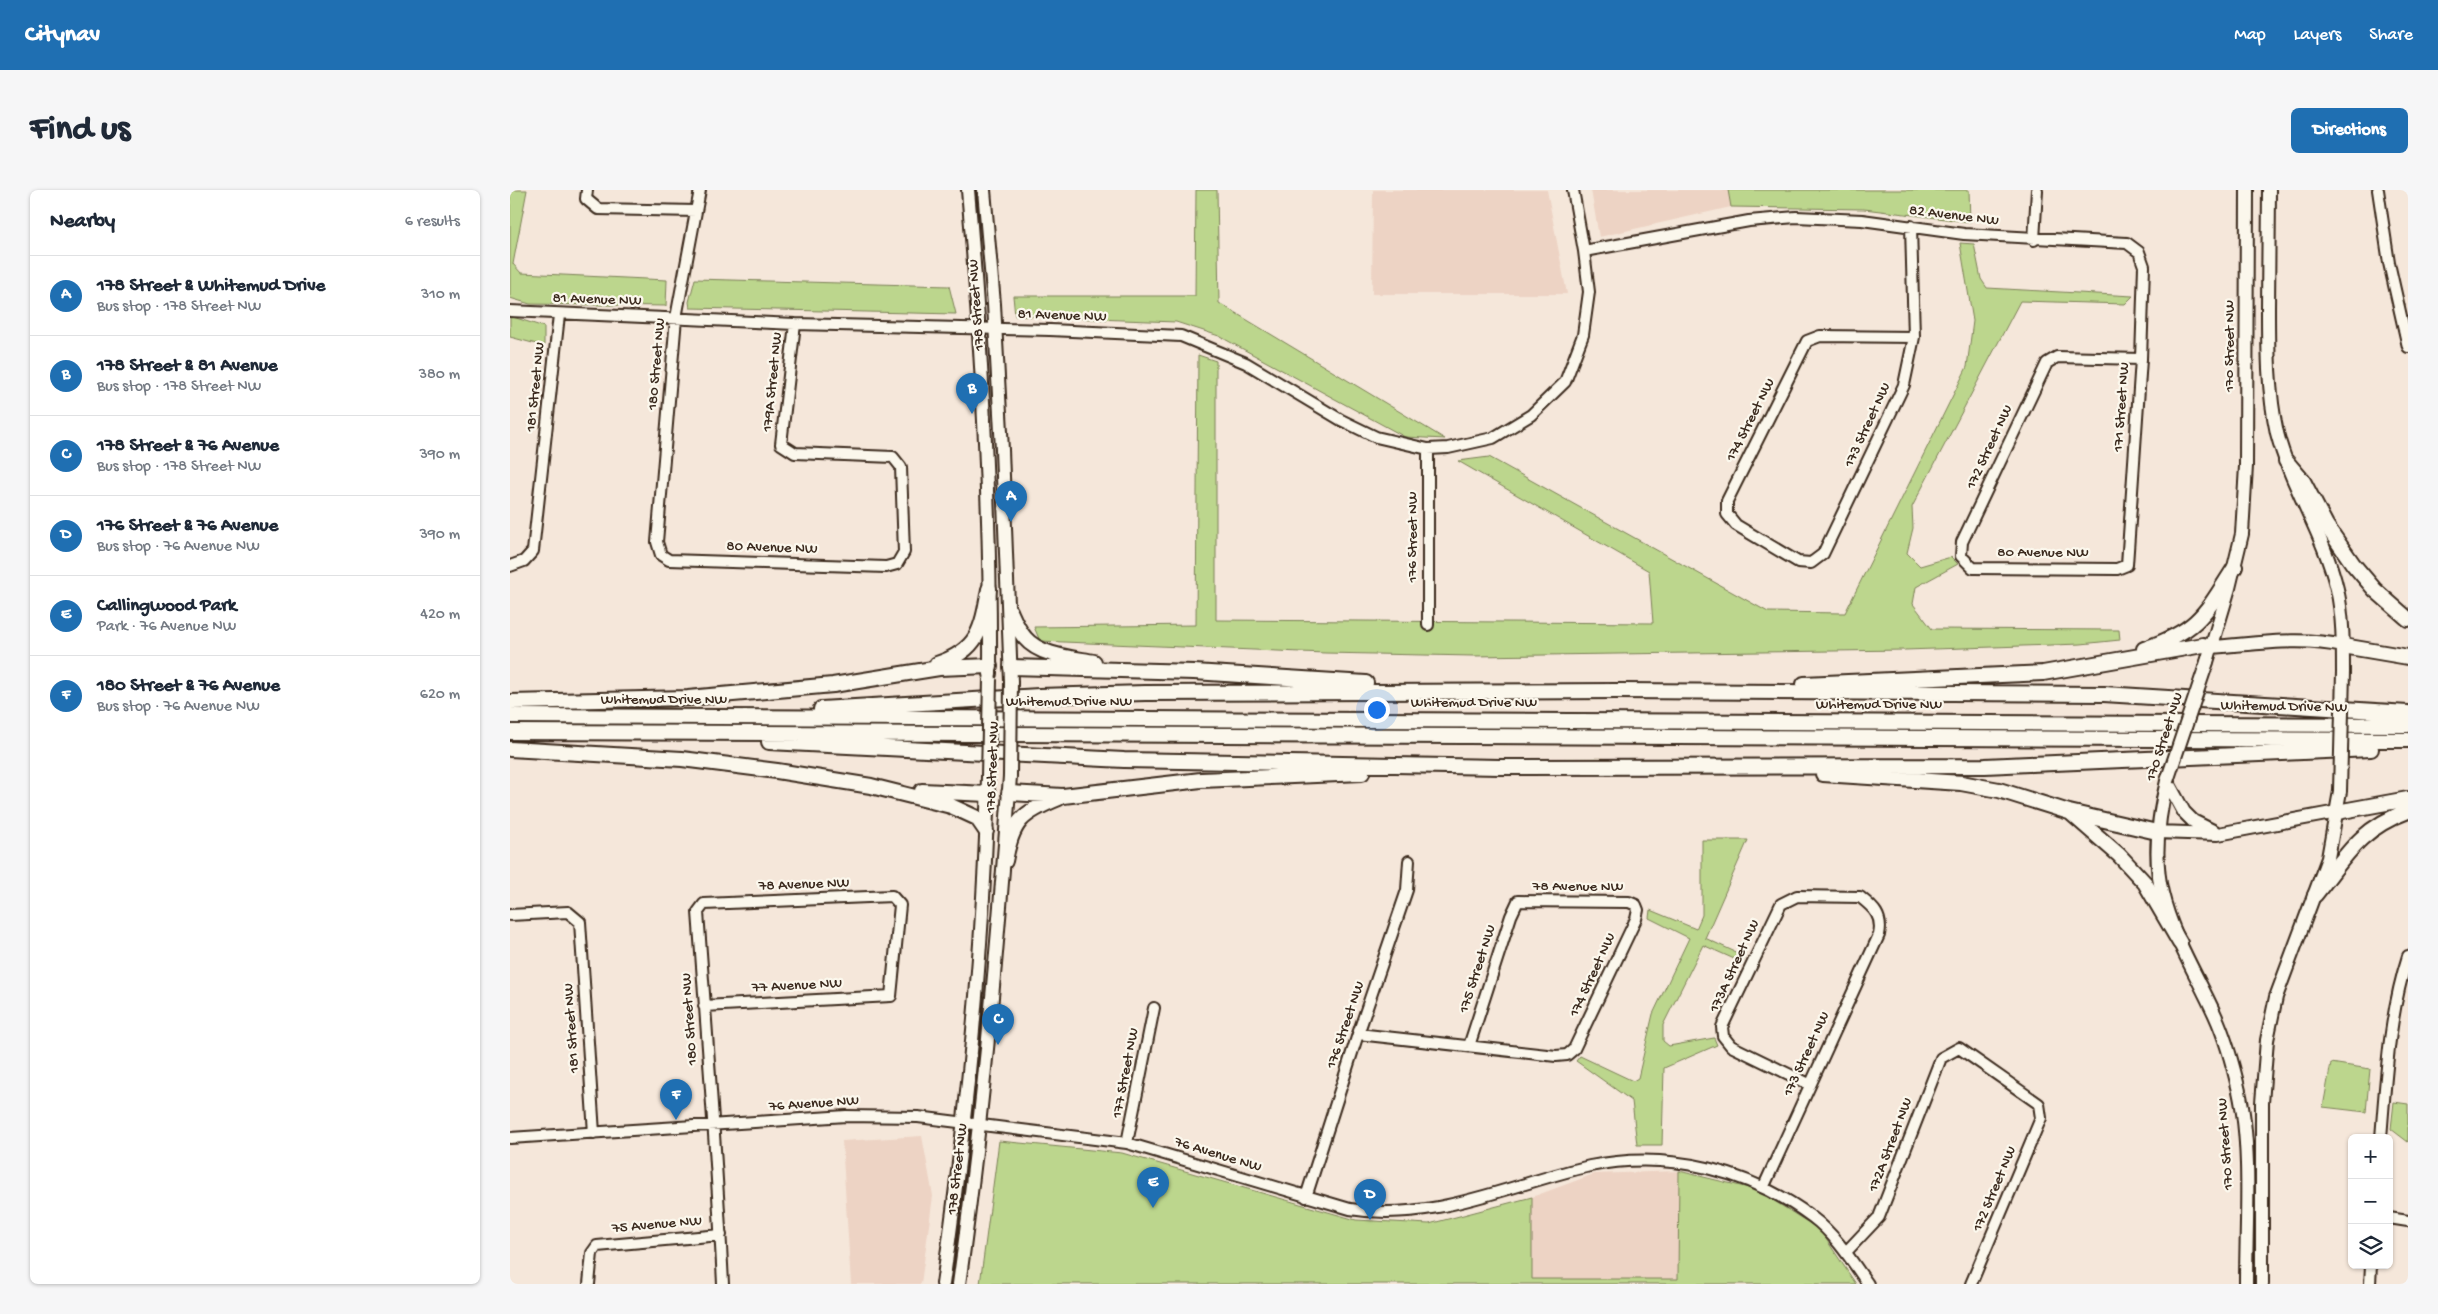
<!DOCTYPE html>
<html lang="en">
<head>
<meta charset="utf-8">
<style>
  :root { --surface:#fff; --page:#f6f6f7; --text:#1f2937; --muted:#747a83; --line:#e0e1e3; --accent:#1f6fb2 }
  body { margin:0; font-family:"Gochi Hand",sans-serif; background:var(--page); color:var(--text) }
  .controls { position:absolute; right:15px; bottom:15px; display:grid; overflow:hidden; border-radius:8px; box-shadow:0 1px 4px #0004 }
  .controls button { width:45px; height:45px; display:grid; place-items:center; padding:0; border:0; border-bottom:1px solid var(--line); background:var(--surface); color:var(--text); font:25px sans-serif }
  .you { position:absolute; left:866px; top:519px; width:18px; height:18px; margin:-12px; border:4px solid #fff; border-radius:50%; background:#1a73e8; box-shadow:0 0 0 8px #1a73e833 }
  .badge { display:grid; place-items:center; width:32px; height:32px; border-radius:50%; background:var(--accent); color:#fff; font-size:16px; font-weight:700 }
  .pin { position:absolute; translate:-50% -41px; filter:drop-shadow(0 1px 2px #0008) }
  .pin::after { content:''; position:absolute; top:26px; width:18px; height:15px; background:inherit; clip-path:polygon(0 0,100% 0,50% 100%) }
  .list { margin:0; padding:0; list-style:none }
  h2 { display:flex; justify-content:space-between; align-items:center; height:65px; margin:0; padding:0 20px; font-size:21px }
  h2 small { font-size:16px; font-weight:400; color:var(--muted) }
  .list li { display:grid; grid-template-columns:32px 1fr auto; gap:15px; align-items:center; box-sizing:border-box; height:80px; padding:0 20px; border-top:1px solid var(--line) }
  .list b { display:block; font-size:19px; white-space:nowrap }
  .list p { margin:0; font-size:16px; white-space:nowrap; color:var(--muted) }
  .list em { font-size:16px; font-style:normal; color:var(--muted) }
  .icon { flex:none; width:28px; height:28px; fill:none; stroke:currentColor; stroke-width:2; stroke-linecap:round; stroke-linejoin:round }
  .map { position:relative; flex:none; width:1898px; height:1094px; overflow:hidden; border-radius:8px }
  header { display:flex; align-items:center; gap:30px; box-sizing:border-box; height:70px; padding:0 25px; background:var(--accent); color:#fff }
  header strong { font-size:24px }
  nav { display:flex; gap:28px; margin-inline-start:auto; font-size:18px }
  .intro { display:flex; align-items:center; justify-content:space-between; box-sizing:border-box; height:120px; padding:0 30px }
  h1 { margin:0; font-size:35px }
  .button { padding:12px 22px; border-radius:8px; background:var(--accent); color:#fff; font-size:18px; font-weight:700 }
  main { display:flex; gap:30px; padding:0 30px }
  aside { flex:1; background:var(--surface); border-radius:8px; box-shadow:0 1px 4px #0004 }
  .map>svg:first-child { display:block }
  .built { fill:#edd3c4 }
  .green { fill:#bcd68d; stroke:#7c8056 }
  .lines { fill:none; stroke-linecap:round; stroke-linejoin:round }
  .minor-casing { stroke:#3b2a1e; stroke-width:14 }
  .major-casing { stroke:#3b2a1e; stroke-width:16 }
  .highway-casing { stroke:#3b2a1e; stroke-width:18 }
  .minor { stroke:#fbf7ec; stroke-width:10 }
  .major { stroke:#fbf7ec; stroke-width:12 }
  .highway { stroke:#fbf7ec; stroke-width:14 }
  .major-bridge-casing { stroke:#3b2a1e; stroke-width:16; stroke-linecap:butt }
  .major-bridge { stroke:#fbf7ec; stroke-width:12 }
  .labels { text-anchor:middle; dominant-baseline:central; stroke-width:4.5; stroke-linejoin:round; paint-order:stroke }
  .street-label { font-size:15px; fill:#3b2a1e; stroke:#fbf7ec }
</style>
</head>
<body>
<header>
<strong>Citynav</strong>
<nav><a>Map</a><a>Layers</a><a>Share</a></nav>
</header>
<div class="intro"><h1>Find us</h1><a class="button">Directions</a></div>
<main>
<aside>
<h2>Nearby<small>6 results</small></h2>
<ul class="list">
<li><span class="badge">A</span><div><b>178 Street &amp; Whitemud Drive</b><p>Bus stop · 178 Street NW</p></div><em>310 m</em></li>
<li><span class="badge">B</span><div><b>178 Street &amp; 81 Avenue</b><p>Bus stop · 178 Street NW</p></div><em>380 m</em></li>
<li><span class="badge">C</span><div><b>178 Street &amp; 76 Avenue</b><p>Bus stop · 178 Street NW</p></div><em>390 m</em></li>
<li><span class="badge">D</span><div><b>176 Street &amp; 76 Avenue</b><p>Bus stop · 76 Avenue NW</p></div><em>390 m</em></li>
<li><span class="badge">E</span><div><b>Callingwood Park</b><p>Park · 76 Avenue NW</p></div><em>420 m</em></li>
<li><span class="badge">F</span><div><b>180 Street &amp; 76 Avenue</b><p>Bus stop · 76 Avenue NW</p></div><em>620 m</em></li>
</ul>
</aside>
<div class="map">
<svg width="1898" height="1094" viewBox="0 0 1898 1094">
  <rect width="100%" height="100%" fill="#f5e7da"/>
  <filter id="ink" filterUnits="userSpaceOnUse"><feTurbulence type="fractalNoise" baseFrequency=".02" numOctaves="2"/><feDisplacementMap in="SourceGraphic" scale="10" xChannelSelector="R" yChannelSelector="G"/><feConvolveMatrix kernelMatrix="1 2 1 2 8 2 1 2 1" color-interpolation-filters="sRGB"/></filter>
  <g filter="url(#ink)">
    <path class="built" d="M863 0H1037L1057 104H862Z
      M1081 0H1218L1221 17 1089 47Z
      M412 946 423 1006 411 1094H341L332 951Z
      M1169 981 1168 1089H1021L1022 1007 1084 984Z"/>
    <path class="green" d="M0 0H17L3 74 11 83 157 90 156 116 20 114 0 108Z
      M686 0H707L709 113 935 249 895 247 709 146 666 132 505 126 503 106H685Z
      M1218 0H1459L1460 32 1354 19 1221 17Z
      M1450 53 1464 54 1471 89 1477 98 1623 106 1615 114 1510 111 1402 317 1403 338 1397 363 1410 376 1441 367 1448 374 1406 397 1403 414 1422 439 1609 440 1610 450 1571 454 1395 460 963 466 815 463 530 451 524 437 686 435 688 165 706 171V430L1143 433 1139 381 948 271 979 267 1258 422 1335 423 1457 177 1463 131Z
      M185 89 439 96 446 124 180 118 179 112Z
      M0 126 34 137V156L0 147Z
      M1192 650H1238L1195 748 1234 766 1231 772 1193 755 1153 835V851L1159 856 1204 848 1207 855 1154 878 1152 955H1127L1122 911 1066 871 1070 866 1123 891 1128 888 1143 824 1179 748 1139 728 1140 720 1186 739 1192 725Z
      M1821 873 1860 879 1856 922 1813 917Z
      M1884 912 1898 914V952L1881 939Z
      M489 951 612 963 846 1030 919 1034 1022 1007V1089H1168L1169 981 1247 1000 1310 1040 1346 1094H470Z"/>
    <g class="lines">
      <defs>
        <path id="minor" d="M77 0 76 9 88 19 186 21
          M190 0 166 128 147 352 151 365 159 370 376 377 387 374 394 362 391 277 383 267 285 263 271 254 285 134
          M1868 0 1879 73 1898 157
          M1401 36 1404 147 1394 195 1313 364 1301 373 1288 372 1226 335 1217 324V311L1297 151 1310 146 1404 147
          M1524 50 1527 0
          M1074 61 1239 31 1286 27 1352 30 1454 44 1617 53 1629 62 1634 76 1631 169 1617 375 1607 379 1463 378 1451 366 1452 352 1537 173 1547 167 1631 169
          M0 121 285 134 540 140 671 146 736 173 831 230 866 247 918 259 938 258 983 248 1021 225 1055 192 1073 145 1079 102 1074 61 1063 0
          M0 376 14 371 23 361 49 125
          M918 435V259
          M0 725 58 722 70 732 84 943
          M194 816 381 806 390 715 382 706 194 714 188 722C197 846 207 970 213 1094
          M848 844 1046 866 1057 865 1064 859 1126 729 1128 720 1126 715 1119 712 1008 711 1001 726 959 856
          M0 948 336 926 408 927 617 953 840 1019C924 1033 1000 994 1080 976 1158 960 1239 980 1302 1027 1325 1044 1342 1071 1358 1094
          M1871 948C1876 886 1879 825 1898 766
          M617 953 644 818
          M1254 996 1369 745C1373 726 1364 718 1350 707L1287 706 1271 714 1212 837 1213 846 1221 856 1299 894
          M796 1007 848 844 897 700 899 671
          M1879 1028 1898 1031
          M1336 1062 1369 1027 1431 868 1449 858 1529 914 1531 928 1461 1094
          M79 1094 82 1063 87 1056 211 1045
          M1860 1094 1861 1075"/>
        <path id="major" d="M458 0C472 161 481 322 480 484
          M474 0 484 114 492 260 501 492
          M1759 0C1759 39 1758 79 1758 118 1758 160 1758 202 1767 243 1781 297 1814 344 1827 399 1833 426 1833 454 1833 482
          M1702 457C1745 454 1791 446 1833 456
          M1697 472 1719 398 1732 344 1736 276 1737 0
          M1657 591C1648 628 1643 666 1652 703 1662 746 1687 785 1705 825 1716 849 1723 875 1729 901 1742 959 1736 1034 1736 1094
          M1657 591 1674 622 1683 631 1705 642
          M1647 642 1708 644 1827 622
          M433 1094C457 926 474 757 478 587
          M449 1094C473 925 488 756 500 586
          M1752 1094V913L1757 850 1766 807 1818 668 1830 601"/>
        <path id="highway" d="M1776 271 1793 291 1816 335 1843 374 1865 400 1898 429
          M500 421C504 430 508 440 515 448 530 466 563 468 584 472
          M1833 456 1898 467
          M1634 459C1689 440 1695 424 1725 377
          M427 474C469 460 472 439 479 399
          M501 477 684 482 856 493
          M1294 494 1533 483 1693 455 1702 457
          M0 512 178 508 323 495 429 478 480 476
          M311 519 529 506 635 503 1108 501 1594 504 1898 523
          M0 526 1898 535
          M0 542 1898 550
          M259 552 614 570 990 577 1475 576 1861 559
          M0 559 172 569 267 581 361 596 441 616 467 628 476 641
          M1313 584 1451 593 1489 600 1559 622 1647 642
          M412 601 478 604
          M499 603 553 606 691 590 852 583
          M1827 622 1898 609
          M1562 624 1609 665 1635 693 1670 753
          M495 671C502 631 512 623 549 608
          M1805 705C1836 666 1849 639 1898 621"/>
      </defs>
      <use href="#minor" class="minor-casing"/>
      <use href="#major" class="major-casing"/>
      <use href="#highway" class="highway-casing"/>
      <use href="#minor" class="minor"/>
      <use href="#major" class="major"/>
      <use href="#highway" class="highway"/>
      <defs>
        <path id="major-bridge" d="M500 586 501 492
          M478 587 480 489
          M1657 591 1697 472
          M1830 601 1833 482"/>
      </defs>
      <use href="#major-bridge" class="major-bridge-casing"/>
      <use href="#major-bridge" class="major-bridge"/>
    </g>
  </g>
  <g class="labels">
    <g class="street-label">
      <text transform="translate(1444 26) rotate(7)">82 Avenue NW</text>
      <text transform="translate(87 110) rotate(2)">81 Avenue NW</text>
      <text transform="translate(467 115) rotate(-94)">178 Street NW</text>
      <text transform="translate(552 126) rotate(2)">81 Avenue NW</text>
      <text transform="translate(1720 156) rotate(-90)">170 Street NW</text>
      <text transform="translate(147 174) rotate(-85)">180 Street NW</text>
      <text transform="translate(263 192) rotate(-84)">179A Street NW</text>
      <text transform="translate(26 197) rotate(-84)">181 Street NW</text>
      <text transform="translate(1612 217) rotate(-86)">171 Street NW</text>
      <text transform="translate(1241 230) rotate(-63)">174 Street NW</text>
      <text transform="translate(1358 235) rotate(-65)">173 Street NW</text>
      <text transform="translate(1480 257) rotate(-65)">172 Street NW</text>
      <text transform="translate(903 347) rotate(-90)">176 Street NW</text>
      <text transform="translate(262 358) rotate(2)">80 Avenue NW</text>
      <text x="1533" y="363">80 Avenue NW</text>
      <text x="154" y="510">Whitemud Drive NW</text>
      <text x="559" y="512">Whitemud Drive NW</text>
      <text x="964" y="513">Whitemud Drive NW</text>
      <text x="1369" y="515">Whitemud Drive NW</text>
      <text transform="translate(1774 517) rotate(1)">Whitemud Drive NW</text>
      <text transform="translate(1655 547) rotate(-72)">170 Street NW</text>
      <text transform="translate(483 577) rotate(-88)">178 Street NW</text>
      <text transform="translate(294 695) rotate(-2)">78 Avenue NW</text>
      <text x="1068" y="697">78 Avenue NW</text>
      <text transform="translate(1225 776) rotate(-65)">173A Street NW</text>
      <text transform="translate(968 779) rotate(-72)">175 Street NW</text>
      <text transform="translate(1083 785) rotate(-65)">174 Street NW</text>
      <text transform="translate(287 796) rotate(-3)">77 Avenue NW</text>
      <text transform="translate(180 829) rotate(-94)">180 Street NW</text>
      <text transform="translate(836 835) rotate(-71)">176 Street NW</text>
      <text transform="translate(62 838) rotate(-94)">181 Street NW</text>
      <text transform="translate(1297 864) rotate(-65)">173 Street NW</text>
      <text transform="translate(616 883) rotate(-79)">177 Street NW</text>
      <text transform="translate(304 914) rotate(-4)">76 Avenue NW</text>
      <text transform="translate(1716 954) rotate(-94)">170 Street NW</text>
      <text transform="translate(1381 955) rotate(-69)">172A Street NW</text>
      <text transform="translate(708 965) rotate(17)">76 Avenue NW</text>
      <text transform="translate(448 979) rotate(-83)">178 Street NW</text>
      <text transform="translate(1485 999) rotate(-67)">172 Street NW</text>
      <text transform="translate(147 1035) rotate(-5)">75 Avenue NW</text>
    </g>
  </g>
</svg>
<div class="controls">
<button>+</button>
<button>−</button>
<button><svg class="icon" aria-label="layers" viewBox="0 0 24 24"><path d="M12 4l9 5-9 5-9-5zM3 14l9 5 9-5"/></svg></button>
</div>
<div class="you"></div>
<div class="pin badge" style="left:501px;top:332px">A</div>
<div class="pin badge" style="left:462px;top:224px">B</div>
<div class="pin badge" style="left:488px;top:855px">C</div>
<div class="pin badge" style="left:860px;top:1030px">D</div>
<div class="pin badge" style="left:643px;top:1018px">E</div>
<div class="pin badge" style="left:166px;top:930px">F</div>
</div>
</main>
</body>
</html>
